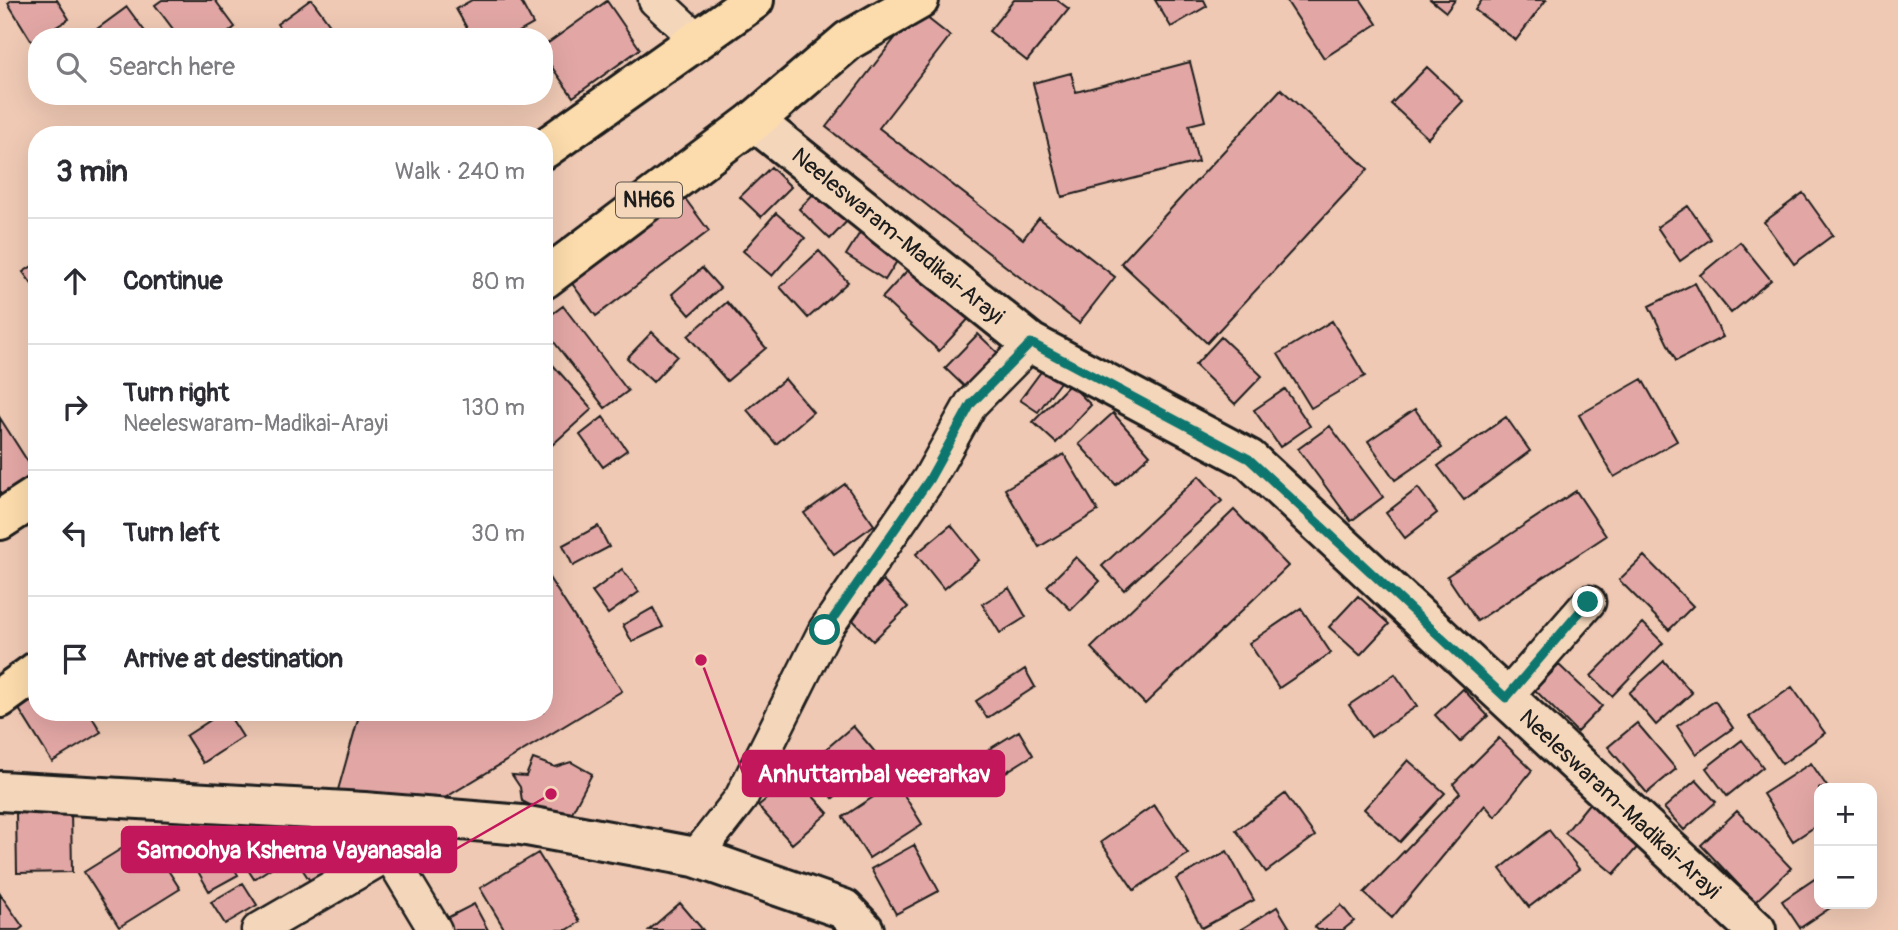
<!DOCTYPE html>
<html lang="en">
<head>
<meta charset="utf-8">
<style>
  :root { --surface:#fff; --page:#f2f2f3; --text:#2b2b33; --muted:#7c7c81; --line:#e1e1e2 }
  body { margin:0; font-family:Pangolin,sans-serif; background:var(--page); color:var(--text) }
  .controls { position:absolute; right:21px; bottom:21px; display:grid; overflow:hidden; border-radius:14px; box-shadow:0 7px 28px #0002 }
  .controls button { width:63px; height:63px; display:grid; place-items:center; padding:0; border:0; border-bottom:2px solid var(--line); background:var(--surface); color:var(--text); font:35px sans-serif }
  .stop { position:absolute; width:21px; height:21px; margin:-16px; border:5px solid #0f766e; border-radius:50%; background:#fff }
  .stop.end { background:#0f766e; border-color:#fff; box-shadow:0 2px 7px #0008 }
  .list { margin:0; padding:0; list-style:none }
  h2 { display:flex; justify-content:space-between; align-items:center; height:91px; margin:0; padding:0 28px; font-size:30px }
  h2 small { font-size:23px; font-weight:400; color:var(--muted) }
  .list li { display:grid; grid-template-columns:46px 1fr auto; gap:21px; align-items:center; box-sizing:border-box; height:126px; padding:0 28px; border-top:2px solid var(--line) }
  .list b { display:block; font-size:26px; white-space:nowrap }
  .list p { margin:0; font-size:23px; white-space:nowrap; color:var(--muted) }
  .list em { font-size:23px; font-style:normal; color:var(--muted) }
  .icon { flex:none; width:38px; height:38px; fill:none; stroke:currentColor; stroke-width:2; stroke-linecap:round; stroke-linejoin:round }
  .map { position:relative; flex:none; width:1898px; height:930px; overflow:hidden }
  .search { position:absolute; background:var(--surface); box-shadow:0 7px 28px #0002; left:28px; top:28px; width:525px; height:77px; display:flex; align-items:center; gap:18px; box-sizing:border-box; padding:0 24px; border-radius:28px; color:var(--muted); font-size:26px }
  .panel { position:absolute; background:var(--surface); box-shadow:0 7px 28px #0002; left:28px; top:126px; width:525px; height:595px; border-radius:28px }
  .map>svg:first-child { display:block }
  .building { fill:#e2a7a5; stroke:#1c1c1c; stroke-width:2 }
  .lines { fill:none; stroke-linecap:round; stroke-linejoin:round }
  .minor-casing { stroke:#1c1c1c; stroke-width:37 }
  .tertiary-casing { stroke:#1c1c1c; stroke-width:44 }
  .secondary-casing { stroke:#1c1c1c; stroke-width:44 }
  .trunk-casing { stroke:#1c1c1c; stroke-width:44 }
  .minor { stroke:#f4d7bb; stroke-width:32 }
  .tertiary { stroke:#f4d7bb; stroke-width:38 }
  .secondary { stroke:#f4d7bb; stroke-width:38 }
  .trunk { stroke:#fcdcac; stroke-width:38 }
  .route { stroke:#0f766e; stroke-width:9 }
  .labels { text-anchor:middle; dominant-baseline:central; stroke-width:5; stroke-linejoin:round; paint-order:stroke }
  .shield { fill:#f4d7bb; stroke:#5d544c; stroke-width:2 }
  .shield-label { font-size:21px; font-weight:bold; fill:#1c1c1c }
  .street-label { font-size:23px; fill:#1c1c1c; stroke:#f4d7bb }
  .leader { fill:none; stroke:#c2185b; stroke-width:2.5 }
  .callout-dot { fill:#c2185b; stroke:#f4d7bb; stroke-width:2.5 }
  .callout { fill:#c2185b; stroke:#c2185b; stroke-width:2.5 }
  .callout-label { font-size:24px; text-anchor:middle; font-weight:bold; fill:#fff }
</style>
</head>
<body>
<div class="map">
<svg width="1898" height="930" viewBox="0 0 1898 930">
  <rect width="100%" height="100%" fill="#efc9b4"/>
  <filter id="ink" filterUnits="userSpaceOnUse"><feTurbulence type="fractalNoise" baseFrequency=".0143" numOctaves="2"/><feDisplacementMap in="SourceGraphic" scale="14" xChannelSelector="R" yChannelSelector="G"/><feConvolveMatrix kernelMatrix="1 2 1 2 8 2 1 2 1" color-interpolation-filters="sRGB"/></filter>
  <g filter="url(#ink)">
    <path class="building" d="M12 0H57L69 19 40 37H37V39L32 42 8 3Z
      M162 0H215L235 27 223 37H179L155 5Z
      M310 0H312L339 37H286L277 24Z
      M472 0H520L533 24 510 37H472L456 9Z
      M1014 0H1057L1069 9 1027 61 989 31Z
      M1155 0H1204L1207 6 1171 27Z
      M1286 0H1361L1377 24 1324 58Z
      M1431 0H1455L1446 12Z
      M1482 0H1546L1516 40 1475 10Z
      M607 1 640 49 573 97 544 56V46Z
      M127 7 149 37H86Z
      M917 10 950 36 879 128 1023 239 1039 218 1115 277 1079 323 826 127Z
      M1190 62 1205 121 1189 125 1198 162 1062 197 1033 83 1071 73 1076 92Z
      M1427 67 1463 101 1428 138 1391 104Z
      M1281 89 1368 169 1207 343 1121 263Z
      M771 167 791 187 761 217 740 197Z
      M822 185 853 215 830 239 799 209Z
      M678 189 709 231 596 316 565 274Z
      M1803 193 1833 235 1794 264 1764 222Z
      M1688 206 1711 239 1680 261 1657 227Z
      M776 213 805 238 772 276 743 251Z
      M864 226 904 250 885 280 846 255Z
      M1740 242 1771 280 1731 313 1700 275Z
      M819 251 848 282 808 318 780 287Z
      M916 261 973 314 939 351 882 298Z
      M37 263V291L23 272Z
      M702 268 720 288 690 315 672 294Z
      M1695 283 1723 337 1676 361 1649 306Z
      M727 302 766 348 727 381 688 336Z
      M563 306 628 391 605 408 544 329V320Z
      M1332 321 1365 376 1311 408 1278 354Z
      M652 332 677 356 653 382 627 358Z
      M978 334 1001 356 968 390 945 368Z
      M1221 337 1262 376 1235 404 1195 365Z
      M544 355 592 409 551 446 544 438Z
      M1043 369 1060 382 1038 412 1020 400Z
      M785 379 813 412 776 444 747 410Z
      M1642 379 1677 441 1614 477 1579 415Z
      M1070 384 1091 405 1056 443 1033 422Z
      M1285 389 1310 426 1280 447 1254 410Z
      M1415 409 1442 448 1395 480 1368 441Z
      M1113 413 1150 455 1116 485 1079 444Z
      M603 417 627 450 603 467 580 435Z
      M1506 417 1530 451 1464 500 1438 466Z
      M0 418 37 476 0 500Z
      M1330 426 1383 497 1351 521 1298 449Z
      M1064 454 1098 511 1039 547 1005 489Z
      M1199 476 1222 501 1124 590 1102 566Z
      M845 484 874 525 834 554 804 513Z
      M1418 488 1437 513 1405 538 1386 513Z
      M1576 491 1606 536 1477 621 1447 576Z
      M1234 510 1288 566 1145 704 1091 648Z
      M951 525 979 560 944 589 916 554Z
      M598 526 609 547 573 566 563 545Z
      M1644 556 1693 606 1669 630 1619 580Z
      M1076 557 1100 581 1071 610 1047 586Z
      M622 569 639 592 608 614 592 592Z
      M544 570 622 691 433 805 336 797 360 712H544Z
      M883 581 908 607 873 641 848 615Z
      M1009 588 1026 617 1000 633 982 604Z
      M1358 596 1389 624 1360 655 1329 627Z
      M653 608 663 627 632 642 623 625Z
      M1301 608 1331 653 1279 688 1249 643Z
      M1643 623 1663 643 1612 696 1591 676Z
      M1664 661 1692 693 1656 725 1629 693Z
      M1559 665 1602 706 1577 732 1535 690Z
      M1025 669 1035 687 987 718 976 701Z
      M1395 674 1417 706 1371 737 1349 705Z
      M1792 687 1825 733 1782 764 1749 717Z
      M1463 689 1488 716 1460 742 1435 715Z
      M37 698V712H89L101 732 52 762 19 709Z
      M1715 701 1733 728 1696 754 1677 726Z
      M223 712H227L243 737 203 763 186 736Z
      M1637 723 1676 769 1647 793 1608 747Z
      M853 726 880 758 833 798 806 766Z
      M1019 731 1033 755 993 780 978 756Z
      M1499 738 1532 770 1495 817 1485 805 1392 918 1364 893 1460 793 1453 784Z
      M1742 740 1763 767 1727 796 1706 768Z
      M533 759 555 767 571 762 592 774 566 824 522 801 520 787 512 775 526 776Z
      M1408 760 1445 793 1400 842 1364 809Z
      M1811 763 1828 788H1819V824L1793 841 1763 794Z
      M794 775 828 813 792 844 758 806Z
      M1696 780 1716 802 1684 830 1664 808Z
      M896 782 922 824 869 858 843 817Z
      M1285 794 1315 836 1266 872 1236 830Z
      M1591 801 1641 843 1614 874 1565 833Z
      M1154 805 1188 854 1134 890 1101 842Z
      M71 810 72 872 17 873 16 812Z
      M1737 811 1791 868 1755 902 1701 845Z
      M211 827 238 875 209 891 182 843Z
      M347 828 366 856 316 890 297 861Z
      M1549 830 1579 869 1529 907 1500 869Z
      M278 832 292 854 254 879 240 857Z
      M145 834 180 889 119 927 84 872Z
      M914 845 939 891 896 914 871 869Z
      M1227 851 1254 900 1202 928 1176 879Z
      M538 853 580 922 567 930H505L480 888Z
      M1819 876V904H1836L1800 928 1782 901Z
      M243 883 257 905 225 924 211 902Z
      M0 894 23 927 19 930H0Z
      M680 903 703 930H649Z
      M474 904 488 930H451L445 919Z
      M1341 905 1354 921 1343 930H1318L1315 927Z
      M1277 907 1291 930H1240Z"/>
    <g class="lines">
      <defs>
        <path id="minor" d="M655 0 698 40
          M1506 697 1589 602
          M364 812 435 930
          M695 857 741 798 825 630 929 479 971 404 1031 343
          M258 930 389 854"/>
        <path id="tertiary" d="M0 791 364 812 522 825 695 857 844 909 864 930"/>
        <path id="secondary" d="M754 121 1031 343 1249 459 1756 930"/>
        <path id="trunk" d="M544 149 754 0
          M544 279 754 121 849 40 919 0
          M0 520 37 496
          M0 698 37 671"/>
      </defs>
      <use href="#minor" class="minor-casing"/>
      <use href="#tertiary" class="tertiary-casing"/>
      <use href="#secondary" class="secondary-casing"/>
      <use href="#trunk" class="trunk-casing"/>
      <use href="#minor" class="minor"/>
      <use href="#tertiary" class="tertiary"/>
      <use href="#secondary" class="secondary"/>
      <use href="#trunk" class="trunk"/>
    </g>
  </g>
  <g class="lines" filter="url(#ink)">
    <path class="route" d="M825 630 929 480 971 404 1031 343 1249 459 1506 698 1588 602"/>
  </g>
  <g class="labels">
    <rect class="shield" x="616" y="182.5" width="66" height="35" rx="5"/>
    <g class="shield-label">
      <text x="649" y="200">NH66</text>
    </g>
    <g class="street-label">
      <text transform="translate(898 236) rotate(39)">Neeleswaram-Madikai-Arayi</text>
      <text transform="translate(1620 804) rotate(43)">Neeleswaram-Madikai-Arayi</text>
    </g>
  </g>
  <path class="leader" d="M701 660L743 773M551 794L456 849"/>
  <g class="callout-dot">
    <circle cx="701" cy="660" r="7"/>
    <circle cx="551" cy="794" r="7"/>
  </g>
  <g class="callout">
    <rect x="743" y="751" width="261" height="45" rx="7"/>
    <rect x="122" y="827" width="334" height="45" rx="7"/>
  </g>
  <g class="callout-label">
    <text x="874" y="782">Anhuttambal veerarkav</text>
    <text x="289" y="858">Samoohya Kshema Vayanasala</text>
  </g>
</svg>
<div class="controls">
<button>+</button>
<button>−</button>
</div>
<div class="stop" style="left:825px;top:630px"></div>
<div class="stop end" style="left:1588px;top:602px"></div>
<div class="search"><svg class="icon" aria-label="search" viewBox="0 0 24 24"><circle cx="10" cy="10" r="6"/><path d="M15 15l6 6"/></svg>Search here</div>
<section class="panel">
<h2>3 min<small>Walk · 240 m</small></h2>
<ul class="list">
<li><svg class="icon" aria-label="ahead" viewBox="0 0 24 24"><path d="M12 20V5M6 11l6-6 6 6"/></svg><div><b>Continue</b></div><em>80 m</em></li>
<li><svg class="icon" aria-label="right" viewBox="0 0 24 24"><path d="M7 20v-9h11M14 6l5 5-5 5"/></svg><div><b>Turn right</b><p>Neeleswaram-Madikai-Arayi</p></div><em>130 m</em></li>
<li><svg class="icon" aria-label="left" viewBox="0 0 24 24"><path d="M17 20v-9H6M10 6l-5 5 5 5"/></svg><div><b>Turn left</b></div><em>30 m</em></li>
<li><svg class="icon" aria-label="arrive" viewBox="0 0 24 24"><path d="M6 21V4h12l-3 4 3 4H6"/></svg><div><b>Arrive at destination</b></div></li>
</ul>
</section>
</div>
</body>
</html>
